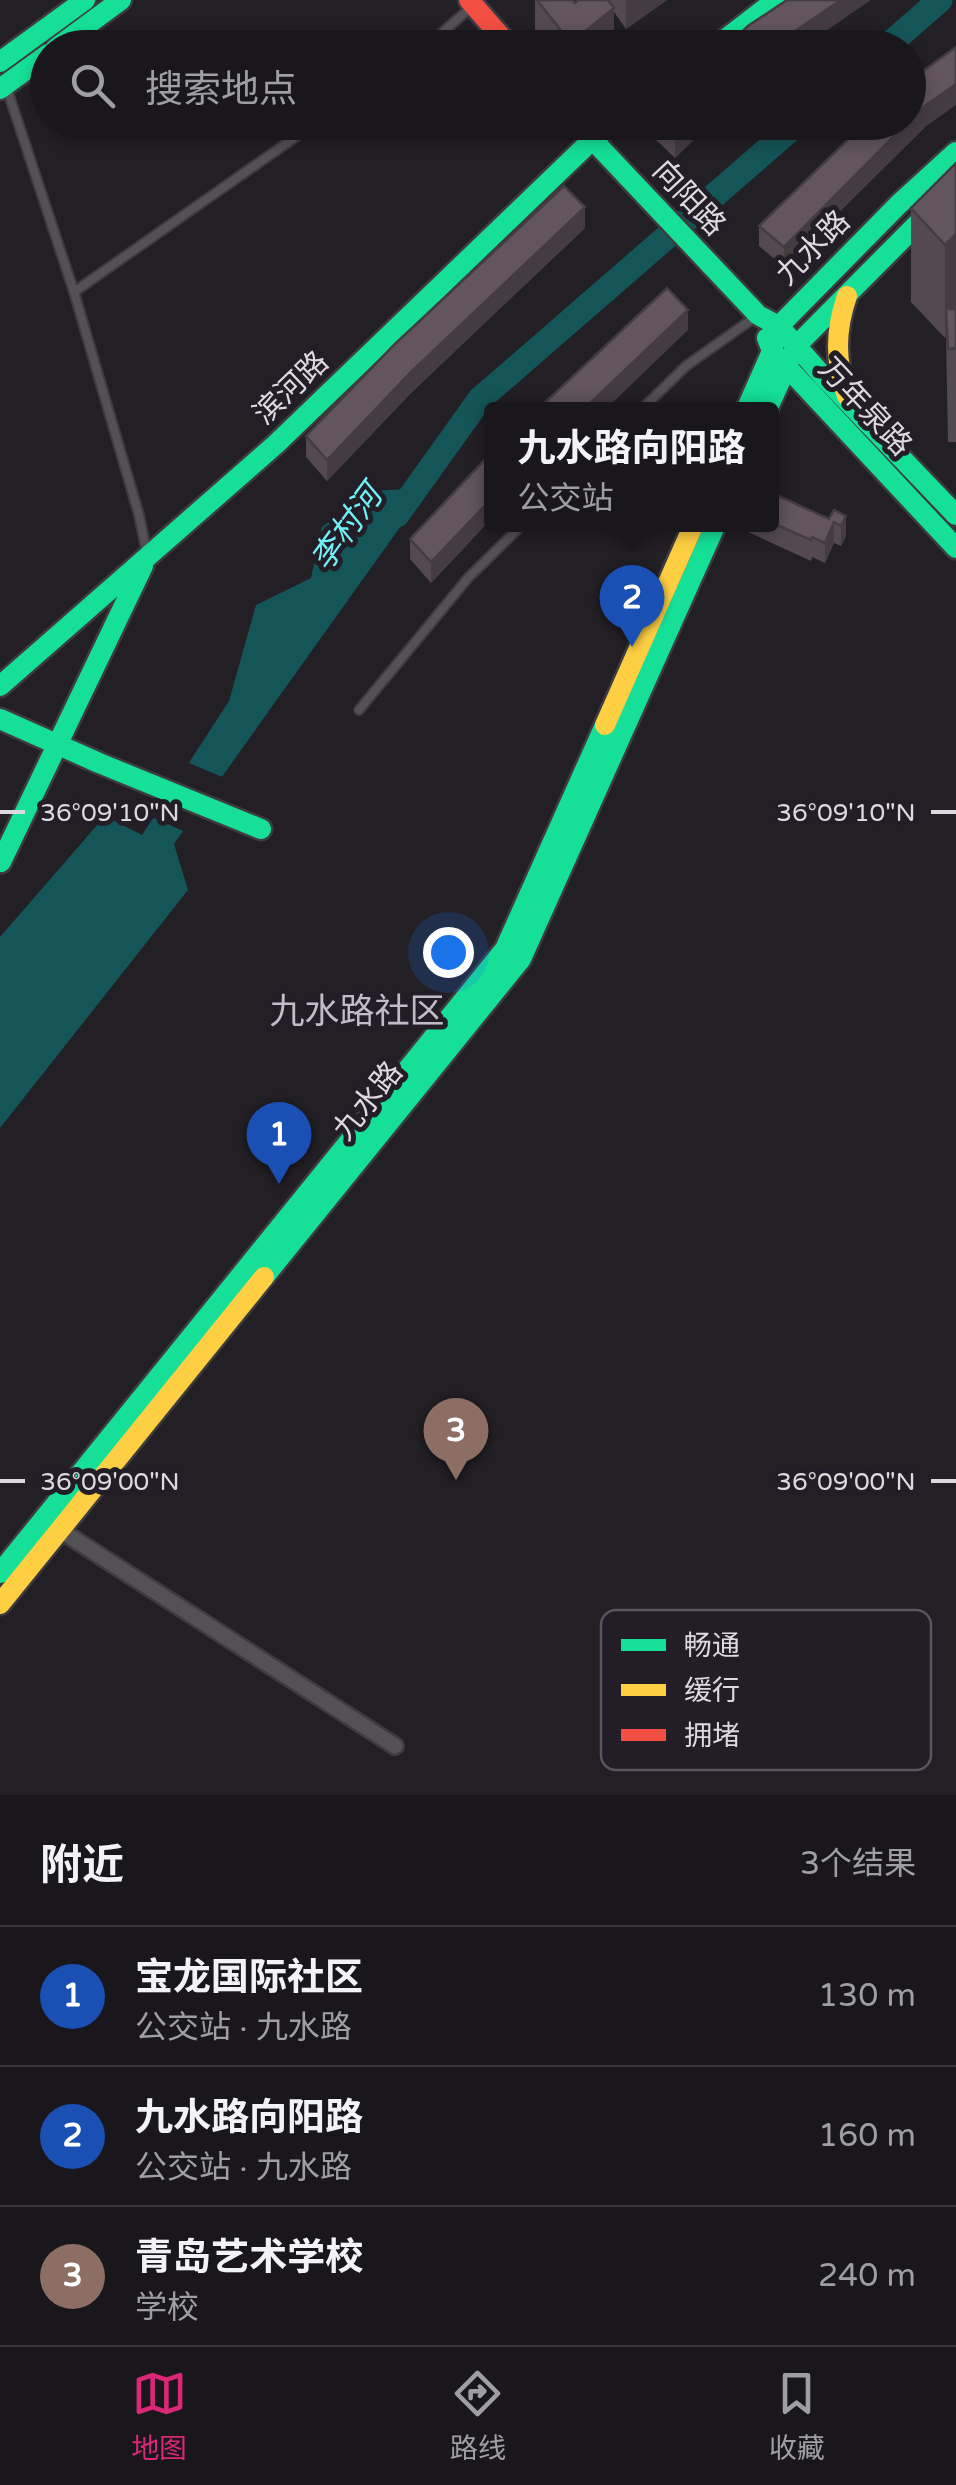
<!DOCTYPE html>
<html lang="zh">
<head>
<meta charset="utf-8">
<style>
  :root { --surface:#1a171c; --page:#232025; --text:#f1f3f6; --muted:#9f9fa3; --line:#38363b; --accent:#db2777 }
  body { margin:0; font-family:"Varela Round","Noto Sans SC",sans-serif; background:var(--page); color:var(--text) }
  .you { position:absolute; left:448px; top:952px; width:35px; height:35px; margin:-25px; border:8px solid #fff; border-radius:50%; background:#1a73e8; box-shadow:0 0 0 15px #1a73e833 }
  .badge { display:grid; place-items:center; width:65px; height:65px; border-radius:50%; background:var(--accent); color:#fff; font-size:32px; font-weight:700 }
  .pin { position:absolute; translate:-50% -82px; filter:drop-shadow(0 2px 5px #0008) }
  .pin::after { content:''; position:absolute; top:52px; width:35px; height:30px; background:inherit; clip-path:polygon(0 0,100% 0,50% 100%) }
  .popup { position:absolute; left:484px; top:402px; width:295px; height:130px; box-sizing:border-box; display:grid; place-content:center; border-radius:10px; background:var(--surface); filter:drop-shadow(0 2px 8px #0005); font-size:32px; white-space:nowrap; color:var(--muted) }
  .popup b { font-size:38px; color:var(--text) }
  .popup::after { content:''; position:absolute; left:50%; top:100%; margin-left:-20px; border:20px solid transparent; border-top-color:var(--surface) }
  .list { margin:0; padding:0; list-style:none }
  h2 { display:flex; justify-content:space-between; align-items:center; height:130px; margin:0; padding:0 40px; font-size:42px }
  h2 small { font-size:32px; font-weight:400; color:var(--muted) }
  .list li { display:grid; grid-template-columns:65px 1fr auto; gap:30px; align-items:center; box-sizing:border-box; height:140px; padding:0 40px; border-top:2px solid var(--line) }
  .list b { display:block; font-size:38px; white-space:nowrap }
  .list p { margin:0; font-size:32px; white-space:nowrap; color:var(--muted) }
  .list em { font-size:32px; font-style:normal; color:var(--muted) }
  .icon { flex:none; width:55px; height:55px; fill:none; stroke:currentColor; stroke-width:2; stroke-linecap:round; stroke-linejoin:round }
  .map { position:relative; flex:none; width:956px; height:1795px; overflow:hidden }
  .search { position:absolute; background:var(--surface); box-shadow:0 5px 15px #0003; left:30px; right:30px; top:30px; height:110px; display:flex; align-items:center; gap:25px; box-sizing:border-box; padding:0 35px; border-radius:55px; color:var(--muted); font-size:38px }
  .sheet { height:550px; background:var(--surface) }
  nav { display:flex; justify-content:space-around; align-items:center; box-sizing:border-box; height:140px; border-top:2px solid var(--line); background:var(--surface); font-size:28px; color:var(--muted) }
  nav a { display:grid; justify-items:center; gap:5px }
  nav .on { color:var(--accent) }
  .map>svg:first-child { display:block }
  .water { fill:#145558 }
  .pier { fill:#221f25 }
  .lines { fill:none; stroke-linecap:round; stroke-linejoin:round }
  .river { stroke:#145558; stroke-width:25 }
  .lane-casing { stroke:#3d3b40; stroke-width:12 }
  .street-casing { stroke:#3d3b40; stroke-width:20 }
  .fast-casing { stroke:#3d3b40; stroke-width:25 }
  .slow-casing { stroke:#3d3b40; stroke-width:25 }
  .jam-casing { stroke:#3d3b40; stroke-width:25 }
  .lane { stroke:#535155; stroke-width:8 }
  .street { stroke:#535155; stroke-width:15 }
  .fast { stroke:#16e098; stroke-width:20 }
  .slow { stroke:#ffcf43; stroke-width:20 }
  .jam { stroke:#f24e42; stroke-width:20 }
  .wall { fill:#544951 }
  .shaded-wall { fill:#453c42 }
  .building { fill:#62555e; stroke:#453c42; stroke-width:2.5 }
  .ticks { fill:none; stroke:#dcd9e0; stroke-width:4 }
  .labels { text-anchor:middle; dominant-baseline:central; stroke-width:10; stroke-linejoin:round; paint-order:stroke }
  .street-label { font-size:30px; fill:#dcd9e0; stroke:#221d27 }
  .water-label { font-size:32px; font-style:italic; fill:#71f0f6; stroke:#221d27 }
  .quarter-label { font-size:35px; fill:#c2bcc9; stroke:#221d27 }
  .key { fill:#221d27; stroke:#5a555e; stroke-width:2.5 }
  .key-label { font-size:28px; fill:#dcd9e0 }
  .ticks-label { font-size:25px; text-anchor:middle; fill:#dcd9e0; stroke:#221d27; stroke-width:10; stroke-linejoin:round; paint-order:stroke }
</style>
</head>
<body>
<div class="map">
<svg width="956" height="1795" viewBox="0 0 956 1795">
  <rect width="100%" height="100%" fill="#221f25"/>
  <path class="water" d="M428 488 174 844 188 890 0 1128V937L105 816 142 835 229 701 256 605 311 578 322 527 369 491Z"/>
  <path class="pier" d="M184 761 227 779 188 833 149 816Z"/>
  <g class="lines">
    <path class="river" d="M885 48 940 0
      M397 515 480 399 799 122"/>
    <defs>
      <path id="lane" d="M425 48 470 8
        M7 89 74 292 139 515 147 554
        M74 292 317 122
        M641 410 686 366 758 315
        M359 710 468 578 523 524"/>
      <path id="street" d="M60 1530 395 1746"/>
      <path id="fast" d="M56 48 121 0
        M714 48 776 0
        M0 62 85 0
        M0 89 48 54
        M576 122 758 315 779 326
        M956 152 899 204 779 326 772 351 956 548
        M779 326 822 375 956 515
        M790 359 796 346 956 185
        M746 410 772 351 767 338
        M767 410 787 366
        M0 686 275 445 592 140 615 122
        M0 719 99 763 261 829
        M1 862 143 566
        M264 1277 521 959 716 524
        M0 1573 505 949 605 725"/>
      <path id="slow" d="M847 296C835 331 835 361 847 396
        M605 725 694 524
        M0 1604 264 1277"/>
      <path id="jam" d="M469 0 511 48"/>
    </defs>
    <use href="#lane" class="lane-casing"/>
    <use href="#street" class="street-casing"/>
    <use href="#fast" class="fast-casing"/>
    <use href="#slow" class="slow-casing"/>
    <use href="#jam" class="jam-casing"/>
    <use href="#lane" class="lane"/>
    <use href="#street" class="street"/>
    <use href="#fast" class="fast"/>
    <use href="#slow" class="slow"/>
    <use href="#jam" class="jam"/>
  </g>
  <path class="wall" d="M535 0H572L575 3 578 0H667L626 29 614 12V48H543L535 37Z
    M652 122H712L675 158 652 136Z
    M925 127 784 267 759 246V226Z
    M956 163V442H948L946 337 945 338 911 302V208Z
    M585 228 411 393 327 481 306 457V436Z
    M492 452V518L431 583 410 559V539Z
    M772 480 776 494 829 519 834 510 846 536 841 546 834 543 825 563 812 557 811 561 746 531V524H772Z"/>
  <path class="shaded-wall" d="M626 0H667L626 29Z
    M841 0H871L801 48H770Z
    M614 8V47L578 48V37Z
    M956 84V105L925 127 784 267V247L925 106Z
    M691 122H712L675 158V138Z
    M585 207V228L411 393 327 481V460L411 372Z
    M956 234V328L946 309V337L945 338V245Z
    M688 310V330L605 410H583Z
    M492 498V518L431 583V562Z
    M846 516V536L841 546V526Z
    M834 522V543L825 563V543Z"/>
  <path class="building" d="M537 0H572L575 3 578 0H608L614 8 578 37 563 33Z
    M787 0H841L770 48H725L748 26Z
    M956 47V84L925 106 908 122V82Z
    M659 122H691L675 138Z
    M866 122H908L784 247 759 226Z
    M956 163V234L945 245 911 208Z
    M564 186 585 207 411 372 327 460 306 436 395 344Z
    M667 288 688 310 583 410H537Z
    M946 309H956V348L948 349Z
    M492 452V498L431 562 410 539Z
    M772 493 829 519 834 510 846 516 841 526 834 522 825 543 812 537 811 540 772 523Z"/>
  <path class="ticks" d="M0 812H25M931 812H956M0 1481H25M931 1481H956"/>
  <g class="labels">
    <g class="street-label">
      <text transform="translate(689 198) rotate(47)">向阳路</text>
      <text transform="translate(813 248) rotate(-45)">九水路</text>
      <text transform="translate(291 388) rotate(-44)">滨河路</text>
      <text transform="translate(865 407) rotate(47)">万年泉路</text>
      <text transform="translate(368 1101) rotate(-51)">九水路</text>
    </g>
    <g class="water-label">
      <text transform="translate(347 528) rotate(-54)">李村河</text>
    </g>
    <g class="quarter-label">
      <text x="357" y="1012">九水路社区</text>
    </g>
  </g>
  <rect x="601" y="1610" width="330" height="160" rx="15" class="key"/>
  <rect x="621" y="1639" width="45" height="12" fill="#16e098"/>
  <rect x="621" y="1684" width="45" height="12" fill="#ffcf43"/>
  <rect x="621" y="1729" width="45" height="12" fill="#f24e42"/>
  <g class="key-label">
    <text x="684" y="1655">畅通</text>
    <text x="684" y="1700">缓行</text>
    <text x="684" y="1745">拥堵</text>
  </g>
  <g class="ticks-label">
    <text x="110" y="821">36°09'10"N</text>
    <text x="846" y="821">36°09'10"N</text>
    <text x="110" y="1490">36°09'00"N</text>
    <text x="846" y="1490">36°09'00"N</text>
  </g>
</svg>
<div class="you"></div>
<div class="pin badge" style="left:279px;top:1184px;background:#1a4fb4">1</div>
<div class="pin badge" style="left:632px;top:647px;background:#1a4fb4">2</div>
<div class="popup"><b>九水路向阳路</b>公交站</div>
<div class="pin badge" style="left:456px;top:1480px;background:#8d6e63">3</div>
<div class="search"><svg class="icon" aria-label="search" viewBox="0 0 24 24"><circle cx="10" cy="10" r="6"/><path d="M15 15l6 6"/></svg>搜索地点</div>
</div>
<section class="sheet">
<h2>附近<small>3个结果</small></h2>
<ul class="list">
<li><span class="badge" style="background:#1a4fb4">1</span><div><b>宝龙国际社区</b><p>公交站 · 九水路</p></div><em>130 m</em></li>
<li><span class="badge" style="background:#1a4fb4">2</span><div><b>九水路向阳路</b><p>公交站 · 九水路</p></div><em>160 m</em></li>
<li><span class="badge" style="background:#8d6e63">3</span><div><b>青岛艺术学校</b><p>学校</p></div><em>240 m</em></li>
</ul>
</section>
<nav>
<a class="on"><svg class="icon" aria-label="map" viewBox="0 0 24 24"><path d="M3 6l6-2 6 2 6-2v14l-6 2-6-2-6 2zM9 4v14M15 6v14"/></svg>地图</a>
<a><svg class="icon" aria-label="directions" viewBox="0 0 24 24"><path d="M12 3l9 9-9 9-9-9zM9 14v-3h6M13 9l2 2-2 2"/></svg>路线</a>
<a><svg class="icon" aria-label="saved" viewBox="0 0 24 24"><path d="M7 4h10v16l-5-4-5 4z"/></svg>收藏</a>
</nav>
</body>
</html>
